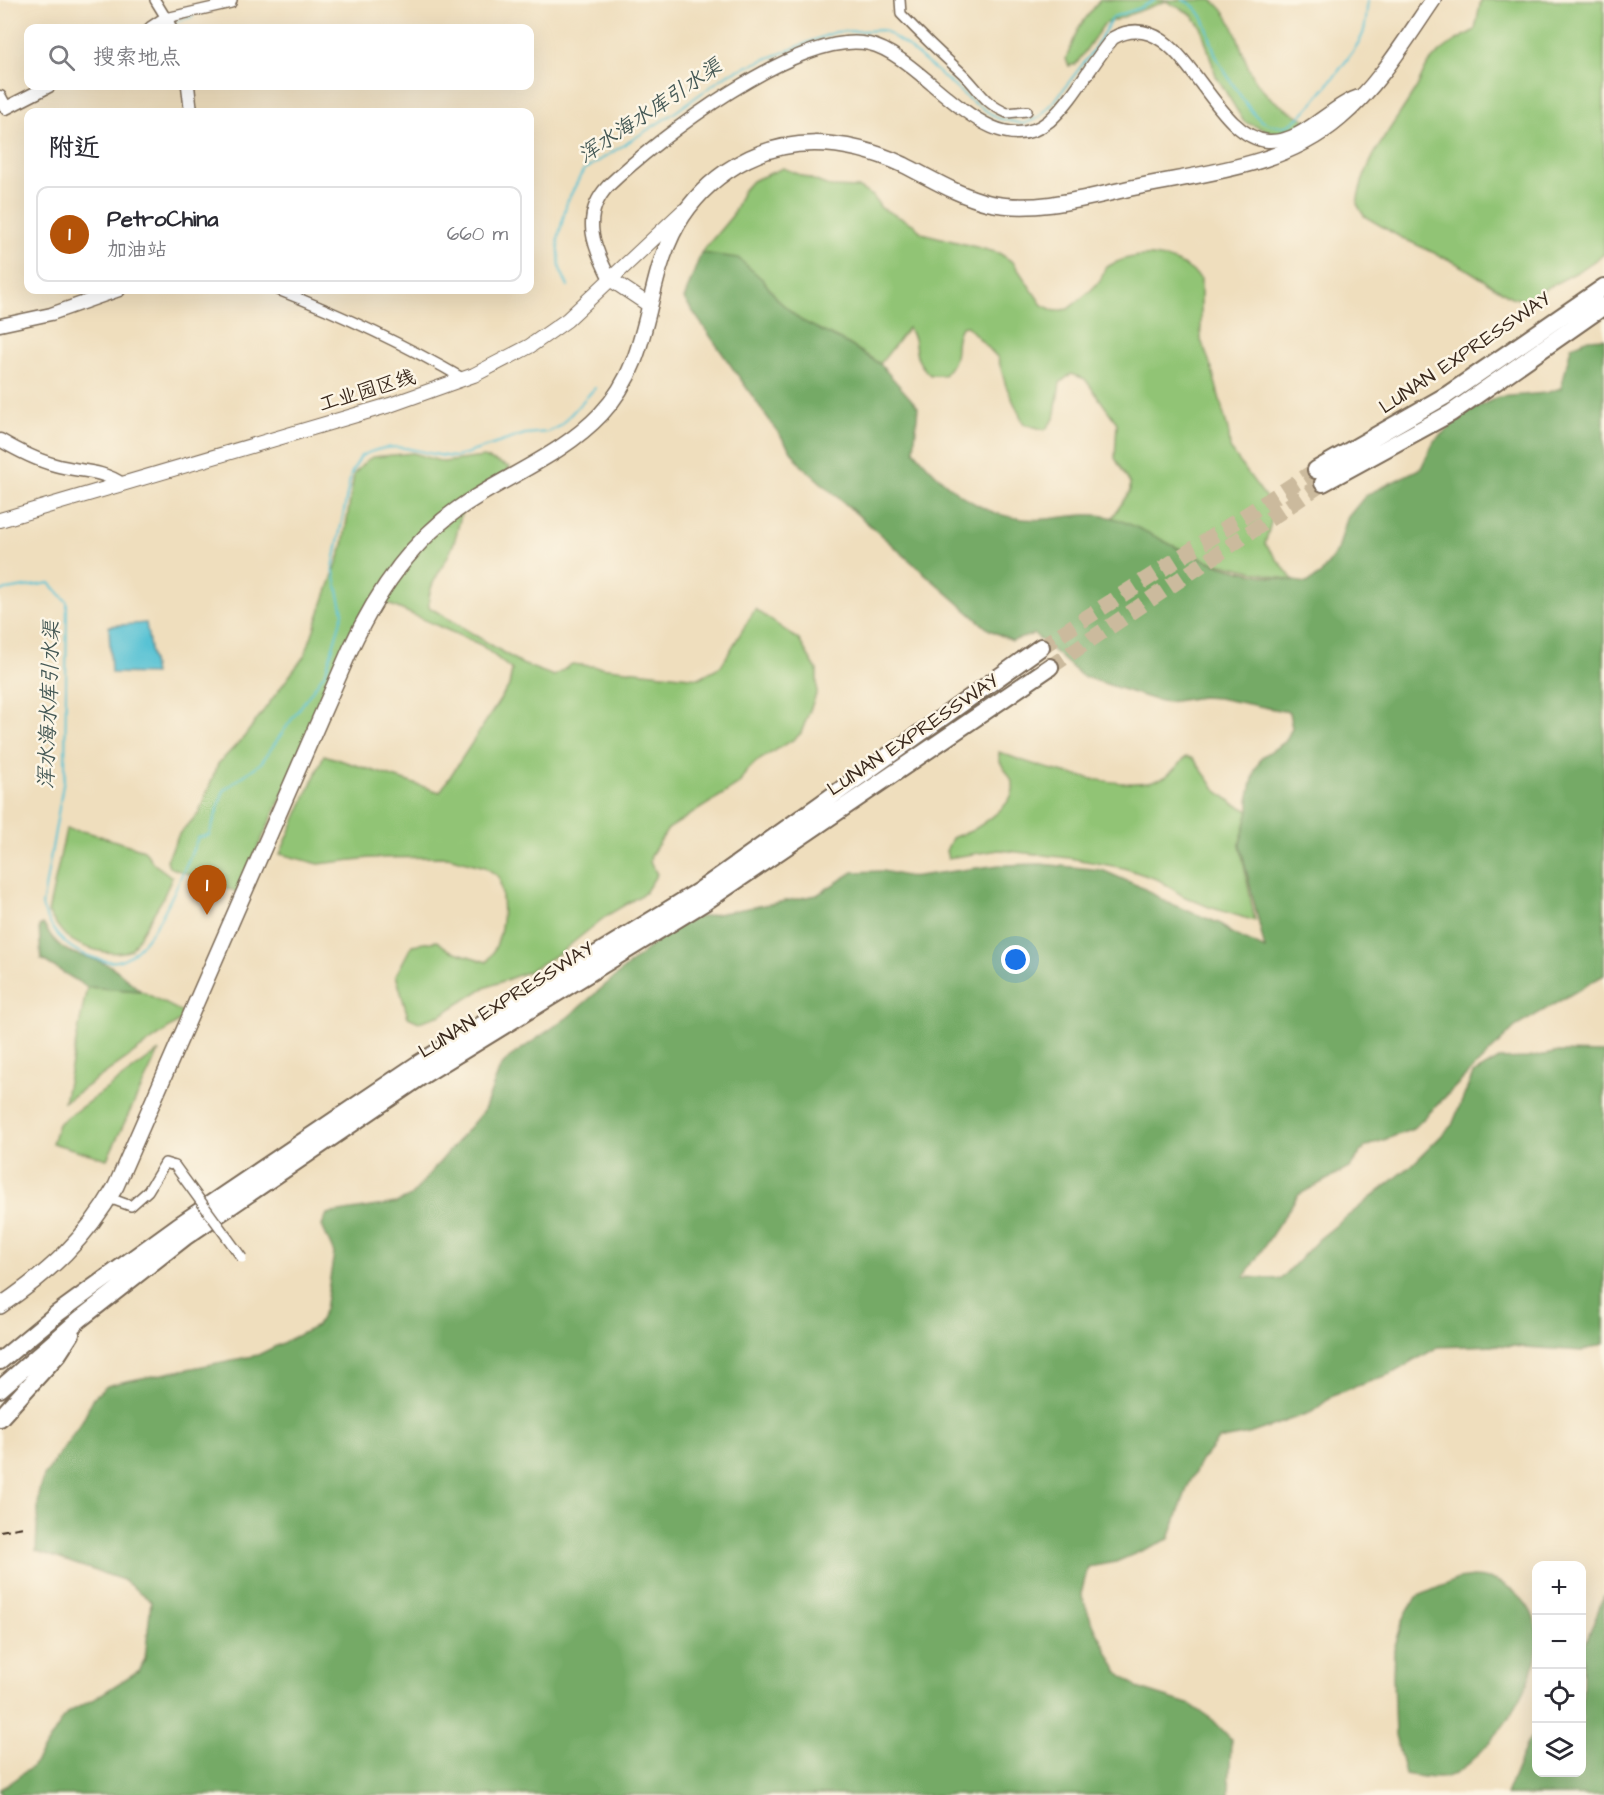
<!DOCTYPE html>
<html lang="zh">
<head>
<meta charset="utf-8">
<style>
  :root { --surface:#fff; --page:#f2f2f3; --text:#2b2b33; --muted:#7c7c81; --line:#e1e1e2; --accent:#b45309 }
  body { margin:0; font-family:"Architects Daughter","LXGW WenKai TC",sans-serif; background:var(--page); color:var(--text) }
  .controls { position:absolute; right:18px; bottom:18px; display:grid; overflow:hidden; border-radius:12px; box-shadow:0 6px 24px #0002 }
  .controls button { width:54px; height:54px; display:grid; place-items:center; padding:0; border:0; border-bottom:2px solid var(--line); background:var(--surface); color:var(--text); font:30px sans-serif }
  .you { position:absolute; left:1016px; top:960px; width:21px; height:21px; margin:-15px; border:4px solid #fff; border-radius:50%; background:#1a73e8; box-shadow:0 0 0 9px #1a73e833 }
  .badge { display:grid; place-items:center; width:39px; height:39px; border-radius:50%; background:var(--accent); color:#fff; font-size:20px; font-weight:700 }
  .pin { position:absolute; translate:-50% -50px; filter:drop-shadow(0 2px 3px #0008) }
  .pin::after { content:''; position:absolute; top:32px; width:21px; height:18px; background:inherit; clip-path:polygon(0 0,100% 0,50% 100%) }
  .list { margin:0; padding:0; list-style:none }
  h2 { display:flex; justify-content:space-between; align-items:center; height:78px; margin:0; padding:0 24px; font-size:26px }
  h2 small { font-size:20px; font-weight:400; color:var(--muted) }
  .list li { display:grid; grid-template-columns:39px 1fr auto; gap:18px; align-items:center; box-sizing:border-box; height:96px; margin:0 12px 12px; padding:0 12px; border:2px solid var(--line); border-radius:12px }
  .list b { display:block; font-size:22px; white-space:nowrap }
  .list p { margin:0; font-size:20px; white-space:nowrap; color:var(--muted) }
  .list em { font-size:20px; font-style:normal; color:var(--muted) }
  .icon { flex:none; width:33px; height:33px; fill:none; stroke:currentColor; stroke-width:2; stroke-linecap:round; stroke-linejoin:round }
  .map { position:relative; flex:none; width:1604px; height:1795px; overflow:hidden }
  .search { position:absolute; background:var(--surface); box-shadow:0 6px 24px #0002; left:24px; top:24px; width:510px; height:66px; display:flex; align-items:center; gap:15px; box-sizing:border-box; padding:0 21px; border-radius:12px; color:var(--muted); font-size:22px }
  .panel { position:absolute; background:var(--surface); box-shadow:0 6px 24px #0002; left:24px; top:108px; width:510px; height:186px; border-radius:12px }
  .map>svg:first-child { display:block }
  .green { fill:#91c475; stroke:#66774a; stroke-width:1.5 }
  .forest { fill:#74aa66; stroke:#586a42; stroke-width:1.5 }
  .water { fill:#58c2d4; stroke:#4a7679; stroke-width:1.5 }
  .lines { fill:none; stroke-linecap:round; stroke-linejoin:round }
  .stream { stroke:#58c2d4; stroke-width:2 }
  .motorway-tunnel { stroke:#cbba9d; stroke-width:16; stroke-dasharray:16 8; stroke-linecap:butt }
  .minor-casing { stroke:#7a6956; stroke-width:12 }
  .tertiary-casing { stroke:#7a6956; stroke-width:15 }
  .secondary-casing { stroke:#7a6956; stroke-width:16 }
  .trunk-casing { stroke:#7a6956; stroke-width:18 }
  .motorway-casing { stroke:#7a6956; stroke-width:20 }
  .minor { stroke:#fff; stroke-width:9 }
  .tertiary { stroke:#fff; stroke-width:12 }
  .secondary { stroke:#fff; stroke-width:14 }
  .trunk { stroke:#fff; stroke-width:15 }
  .motorway { stroke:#fff; stroke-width:16 }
  .rail { stroke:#3b2a1e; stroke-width:2; stroke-dasharray:9 4.5; stroke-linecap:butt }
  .minor-bridge-casing { stroke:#7a6956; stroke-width:12; stroke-linecap:butt }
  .minor-bridge { stroke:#fff; stroke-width:9 }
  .labels { text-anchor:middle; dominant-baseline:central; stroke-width:5; stroke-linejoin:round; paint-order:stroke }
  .street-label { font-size:20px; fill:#3b2a1e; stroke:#fcf5e5 }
  .water-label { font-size:21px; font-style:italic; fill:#445855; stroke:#fcf5e5 }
</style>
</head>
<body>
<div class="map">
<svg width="1604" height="1795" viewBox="0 0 1604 1795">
  <rect width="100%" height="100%" fill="#fcf5e5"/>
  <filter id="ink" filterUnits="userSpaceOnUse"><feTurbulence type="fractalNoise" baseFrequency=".0167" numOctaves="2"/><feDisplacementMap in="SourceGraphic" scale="12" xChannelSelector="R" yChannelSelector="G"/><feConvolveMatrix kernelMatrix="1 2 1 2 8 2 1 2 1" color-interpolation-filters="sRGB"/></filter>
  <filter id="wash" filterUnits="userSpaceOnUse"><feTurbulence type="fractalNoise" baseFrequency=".008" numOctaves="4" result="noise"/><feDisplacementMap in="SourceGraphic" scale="24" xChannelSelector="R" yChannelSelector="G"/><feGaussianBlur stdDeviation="1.35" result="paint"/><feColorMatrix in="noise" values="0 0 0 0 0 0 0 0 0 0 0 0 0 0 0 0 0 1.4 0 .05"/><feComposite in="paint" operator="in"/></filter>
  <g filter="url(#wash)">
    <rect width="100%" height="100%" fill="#efdebd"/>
    <path class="green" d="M1100 0H1212C1242 22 1238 62 1262 89 1274 104 1295 113 1312 124L1284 137 1244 122 1216 76 1201 27 1191 14 1166 1 1104 24 1076 64 1069 66 1066 59 1079 27Z
      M1481 0H1604V254L1579 271 1524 300 1511 297 1460 265 1400 237 1364 216 1357 204C1363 160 1393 127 1415 90 1421 81 1423 70 1430 62 1443 47 1458 39 1475 30Z
      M783 168 831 187 859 188 873 196 881 208 913 224 922 233 999 253 1013 262 1042 305 1055 311 1068 309 1090 291 1100 281 1105 268C1136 249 1175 252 1201 279V340L1211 366 1229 434 1230 449 1272 506V519L1265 544 1294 581 1205 560 1112 518 1130 491V484L1115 458 1117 423 1085 379 1071 374 1060 383 1054 419 1045 430 1024 424 1006 386 998 358 967 326 961 327C950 346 964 354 944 375H930C907 353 922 345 908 328L880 364 850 345 800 320 779 301 762 279 701 253 732 216 743 191 752 181Z
      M413 453 443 462 484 457 510 467 506 473 465 499C460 515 458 535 451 550 443 569 426 585 429 607L522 664 554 676 572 664 699 678 721 666 755 609 799 640 817 670V692L801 733 796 738 756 762 746 772 739 784 668 829 651 855 650 862 657 874 645 893 606 916 560 953 527 972 482 989 441 1015 419 1022 408 1017 396 975 412 945 437 941 449 950 487 962C505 938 505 905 499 877L485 867 448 857 370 858 319 864 280 854 324 755 440 792 509 686 512 670 481 645 375 598 237 892 169 867 167 860 179 834 199 813 218 764 244 737 305 655 343 546 354 474 367 460 373 457Z
      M999 752C1034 766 1132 797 1166 776 1174 771 1180 763 1186 757L1193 758 1216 790 1233 803 1249 811 1240 844 1255 921 1209 907 1183 896 1159 880 1124 868 1069 858 999 850 948 858 946 851 952 838C959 834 966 834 973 830 986 822 1016 803 1013 785 1011 772 997 766 999 752Z
      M66 829 87 832 144 850 153 863 172 877 162 900 131 950C113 957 81 949 66 936 59 930 54 920 48 913Z
      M87 987 141 991 188 1015 64 1102Z
      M159 1051 107 1159 52 1143 58 1124Z"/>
    <path class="forest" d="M701 253 738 258 762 279 779 301 800 320 850 345 880 364 918 407 914 450C947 491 991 524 1046 519 1070 517 1089 511 1113 518 1146 528 1173 549 1205 560 1236 572 1274 578 1307 583L1320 575 1338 550 1347 518 1366 495 1421 468 1434 441 1466 413 1498 397 1546 393 1561 388 1571 347 1588 339 1604 338V975L1515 1027 1413 1129 1365 1147 1349 1168 1298 1195 1244 1277 1281 1279 1319 1239 1412 1165 1452 1125 1473 1074 1499 1059 1528 1058 1559 1052 1604 1053V1344L1582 1351 1496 1345 1438 1347 1391 1374 1335 1394 1312 1412 1249 1434 1218 1440 1201 1461 1188 1486 1169 1539 1116 1562 1088 1567 1081 1594 1092 1622 1118 1672 1140 1689 1191 1705 1213 1720 1231 1739 1229 1795H2L0 1790 33 1766 67 1713 94 1699 138 1671 145 1659 151 1601 123 1580 36 1551 39 1489 44 1476 82 1421 94 1397 107 1386 122 1382 258 1355 317 1326 325 1309 334 1253 322 1226 327 1214 396 1203 411 1196 484 1110 500 1068 510 1057 568 1017 680 921 817 895 853 872 883 871 910 877 999 865 1041 864 1102 870 1143 888 1166 902 1221 924 1231 933 1265 949 1240 844 1249 811V796L1255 770 1262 757 1285 742 1292 728 1289 712 1218 698 1202 697 1168 702 1155 700 1082 676 1034 634 1012 641 988 629 801 465 684 299Z
      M43 924C67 964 80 949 112 967 122 973 131 984 141 991L87 987 41 959 39 926Z
      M1473 1577C1494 1578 1506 1583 1521 1598 1561 1640 1520 1709 1488 1744 1476 1757 1464 1771 1446 1777 1434 1780 1417 1776 1405 1774L1395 1735 1393 1677 1394 1649 1403 1620 1416 1597 1458 1579Z
      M1604 1595V1795H1506L1527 1743 1536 1729V1772H1582L1583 1651Z"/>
    <path class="water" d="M146 623 154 674 111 673 109 626Z"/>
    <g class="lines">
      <path class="stream" d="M1183 0C1210 11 1207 40 1219 62 1228 76 1249 113 1262 121 1269 125 1281 128 1289 125 1305 117 1354 53 1362 36 1367 26 1366 11 1368 0
        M173 23 193 16
        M568 286 560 269 558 239 567 202 583 171 674 113 728 74 835 32 883 30 906 45 970 100 997 118 1023 124 1038 118 1053 103 1092 52 1113 17 1140 8 1155 0
        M0 591 50 583 67 602 65 773 42 906C50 928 62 946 86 955 95 958 106 963 117 961 153 955 184 868 198 838L209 835 224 790 261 763 326 671 343 613 333 568 351 474 361 456C401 436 418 456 456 457L525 434 548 432 560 426 595 388"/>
    </g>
  </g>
  <g filter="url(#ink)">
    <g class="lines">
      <path class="motorway-tunnel" d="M1041 647 1316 470
        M1050 667 1323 483"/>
      <defs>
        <path id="minor" d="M155 0 166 18 231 3 232 0
          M900 0 901 14C921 35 941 54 962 73 980 90 982 102 1007 113L1027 111
          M278 290C342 315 404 344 464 379
          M109 1198 131 1206 148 1191 165 1163 175 1166"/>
        <path id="tertiary" d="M151 28 166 18 170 28
          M188 86 191 112
          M0 97 6 108 49 86
          M610 279C594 248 580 216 608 186 657 139 799 29 869 44 923 55 990 170 1049 121 1074 99 1091 64 1113 38 1181 0 1209 137 1268 141 1304 143 1329 104 1362 95
          M0 325 51 314 119 290
          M0 440C17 450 36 460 55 465 79 472 100 469 122 484"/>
        <path id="secondary" d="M610 279 649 305
          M0 520 390 405 474 375 530 346 567 320 683 211"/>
        <path id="trunk" d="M0 1306C51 1271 85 1240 116 1186L350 650C378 589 417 532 476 497 518 471 566 451 601 414 671 340 629 239 727 171 782 133 845 138 904 165 932 179 959 196 989 203 1035 213 1086 198 1131 188 1202 173 1282 168 1340 118 1378 86 1405 41 1433 0"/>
        <path id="motorway" d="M1316 470 1447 395 1604 287
          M1323 483 1451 413 1604 306
          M0 1361 58 1313 178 1226 418 1064 699 891 1041 647
          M0 1389 80 1319 185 1237 425 1074 705 902 1050 667
          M0 1418 58 1354 71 1334"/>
      </defs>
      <use href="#minor" class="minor-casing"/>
      <use href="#tertiary" class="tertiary-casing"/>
      <use href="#secondary" class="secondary-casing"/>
      <use href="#trunk" class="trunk-casing"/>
      <use href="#motorway" class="motorway-casing"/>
      <use href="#minor" class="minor"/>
      <use href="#tertiary" class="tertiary"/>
      <use href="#secondary" class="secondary"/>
      <use href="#trunk" class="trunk"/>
      <use href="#motorway" class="motorway"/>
      <path class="rail" d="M0 1531 24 1527"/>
      <defs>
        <path id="minor-bridge" d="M175 1166 242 1258"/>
      </defs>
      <use href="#minor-bridge" class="minor-bridge-casing"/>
      <use href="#minor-bridge" class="minor-bridge"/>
    </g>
  </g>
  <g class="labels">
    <g class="street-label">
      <text transform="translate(1465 353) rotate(-34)">LUNAN EXPRESSWAY</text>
      <text transform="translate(367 391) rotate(-17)">工业园区线</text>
      <text transform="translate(913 735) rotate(-34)">LUNAN EXPRESSWAY</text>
      <text transform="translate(506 1000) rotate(-32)">LUNAN EXPRESSWAY</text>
    </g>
    <g class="water-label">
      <text transform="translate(650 111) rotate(-34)">浑水海水库引水渠</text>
      <text transform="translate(49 705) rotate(-88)">浑水海水库引水渠</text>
    </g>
  </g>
</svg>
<div class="controls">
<button>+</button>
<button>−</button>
<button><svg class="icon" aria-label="locate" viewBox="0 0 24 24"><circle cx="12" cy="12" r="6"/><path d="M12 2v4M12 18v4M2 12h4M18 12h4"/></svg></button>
<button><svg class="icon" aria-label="layers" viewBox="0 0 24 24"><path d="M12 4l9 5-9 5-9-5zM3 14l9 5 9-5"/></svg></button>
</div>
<div class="you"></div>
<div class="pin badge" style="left:207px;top:915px">1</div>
<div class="search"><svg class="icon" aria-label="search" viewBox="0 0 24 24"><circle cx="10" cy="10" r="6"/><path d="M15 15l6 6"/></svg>搜索地点</div>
<section class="panel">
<h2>附近<small></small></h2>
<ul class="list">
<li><span class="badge">1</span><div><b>PetroChina</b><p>加油站</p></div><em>660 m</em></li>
</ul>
</section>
</div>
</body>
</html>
